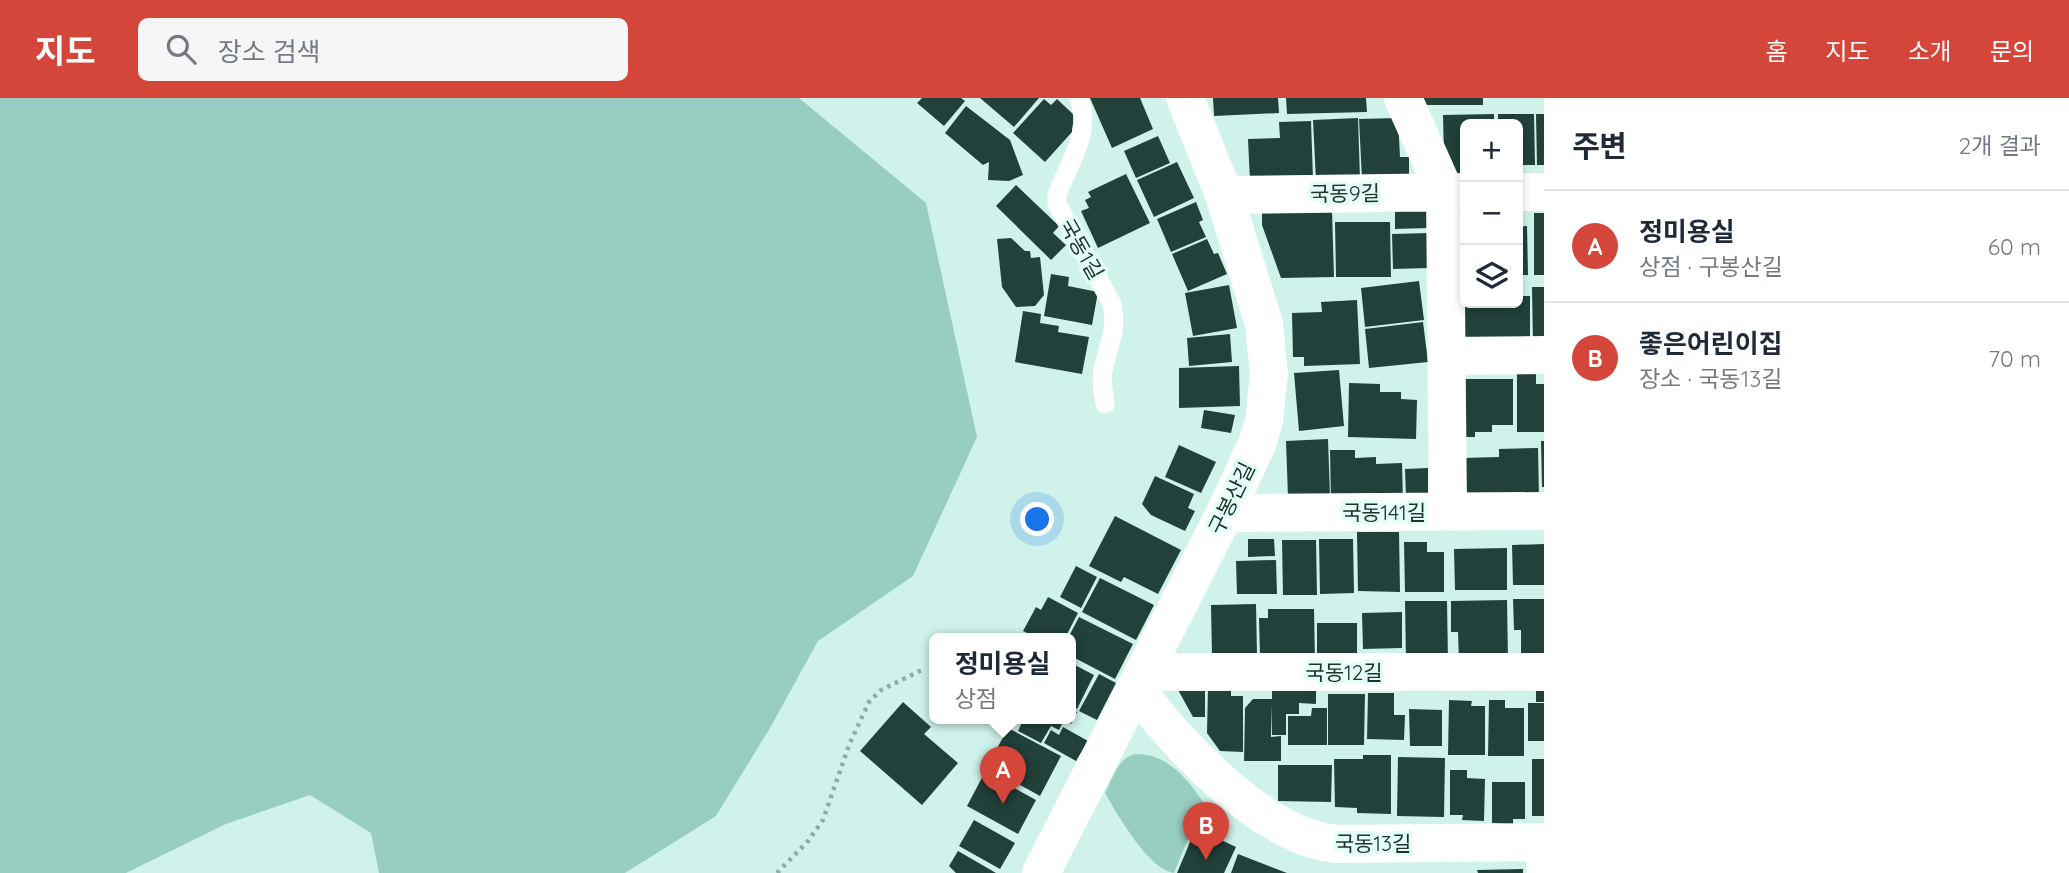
<!DOCTYPE html>
<html lang="ko">
<head>
<meta charset="utf-8">
<style>
  :root { --surface:#fff; --page:#f6f6f7; --text:#1f2937; --muted:#747a83; --line:#e0e1e3; --accent:#d4463a }
  body { margin:0; font-family:Quicksand,"Noto Sans KR",sans-serif; background:var(--page); color:var(--text) }
  .controls { position:absolute; right:21px; top:21px; display:grid; overflow:hidden; border-radius:10px; box-shadow:0 4px 10px #0003 }
  .controls button { width:63px; height:63px; display:grid; place-items:center; padding:0; border:0; border-bottom:2px solid var(--line); background:var(--surface); color:var(--text); font:35px sans-serif }
  .you { position:absolute; left:1038px; top:422px; width:24px; height:24px; margin:-18px; border:5px solid #fff; border-radius:50%; background:#1a73e8; box-shadow:0 0 0 10px #1a73e833 }
  .badge { display:grid; place-items:center; width:46px; height:46px; border-radius:50%; background:var(--accent); color:#fff; font-size:23px; font-weight:700 }
  .pin { position:absolute; translate:-50% -58px; filter:drop-shadow(0 2px 4px #0008) }
  .pin::after { content:''; position:absolute; top:37px; width:24px; height:21px; background:inherit; clip-path:polygon(0 0,100% 0,50% 100%) }
  .popup { position:absolute; left:929px; top:535px; width:147px; height:91px; box-sizing:border-box; display:grid; place-content:center; border-radius:10px; background:var(--surface); filter:drop-shadow(0 2px 5px #0005); font-size:23px; white-space:nowrap; color:var(--muted) }
  .popup b { font-size:26px; color:var(--text) }
  .popup::after { content:''; position:absolute; left:50%; top:100%; margin-left:-14px; border:14px solid transparent; border-top-color:var(--surface) }
  .list { margin:0; padding:0; list-style:none }
  h2 { display:flex; justify-content:space-between; align-items:center; height:91px; margin:0; padding:0 28px; font-size:30px }
  h2 small { font-size:23px; font-weight:400; color:var(--muted) }
  .list li { display:grid; grid-template-columns:46px 1fr auto; gap:21px; align-items:center; box-sizing:border-box; height:112px; padding:0 28px; border-top:2px solid var(--line) }
  .list b { display:block; font-size:26px; white-space:nowrap }
  .list p { margin:0; font-size:23px; white-space:nowrap; color:var(--muted) }
  .list em { font-size:23px; font-style:normal; color:var(--muted) }
  .icon { flex:none; width:38px; height:38px; fill:none; stroke:currentColor; stroke-width:2; stroke-linecap:round; stroke-linejoin:round }
  .map { position:relative; flex:none; width:1544px; height:775px; overflow:hidden }
  header { display:flex; align-items:center; gap:42px; box-sizing:border-box; height:98px; padding:0 35px; background:var(--accent); color:#fff }
  header strong { font-size:33px }
  nav { display:flex; gap:38px; margin-inline-start:auto; font-size:24px }
  .search { width:490px; height:63px; background:var(--page); display:flex; align-items:center; gap:18px; box-sizing:border-box; padding:0 24px; border-radius:10px; color:var(--muted); font-size:26px }
  main { display:flex }
  aside { flex:1; background:var(--surface) }
  .map>svg:first-child { display:block }
  .green { fill:#98cec1 }
  .building { fill:#21413a }
  .lines { fill:none; stroke-linecap:round; stroke-linejoin:round }
  .path { stroke:#8faba4; stroke-width:4.5; stroke-dasharray:3.5 5; stroke-linecap:butt }
  .lane { stroke:#fff; stroke-width:19 }
  .street { stroke:#fff; stroke-width:38 }
  .labels { text-anchor:middle; dominant-baseline:central; stroke-width:7; stroke-linejoin:round; paint-order:stroke }
  .street-label { font-size:21px; fill:#23312d; stroke:#e1fff8 }
</style>
</head>
<body>
<header>
<strong>지도</strong>
<div class="search"><svg class="icon" aria-label="search" viewBox="0 0 24 24"><circle cx="10" cy="10" r="6"/><path d="M15 15l6 6"/></svg>장소 검색</div>
<nav><a>홈</a><a>지도</a><a>소개</a><a>문의</a></nav>
</header>
<main>
<div class="map">
<svg width="1544" height="775" viewBox="0 0 1544 775">
  <rect width="100%" height="100%" fill="#cff3ea"/>
  <path class="green" d="M0 0H799L926 105 977 339 913 478 818 543 770 630 716 718 625 775H379L371 735 310 697 226 726 126 775H0Z
    M1135 656C1166 655 1187 680 1203 704L1174 775C1149 772 1117 716 1105 695 1113 680 1118 660 1135 656Z"/>
  <path class="building" d="M922 0H961L965 3 944 28 917 5Z
    M980 0H1039L1014 29Z
    M1090 0H1140L1153 31 1112 50Z
    M1213 0H1278L1279 15 1214 18Z
    M1286 0H1366L1367 14 1287 16Z
    M1413 0H1483V7H1413Z
    M1044 1 1051 7 1057 1 1074 17 1072 34 1045 64 1013 35Z
    M966 8 1010 42 1023 77 1009 83 988 82 989 64 983 67 945 35Z
    M1494 16V26H1465V78H1461L1452 72V62L1444 60 1443 17Z
    M1498 16H1534L1535 67H1518V26H1498Z
    M1536 16H1544V67H1537Z
    M1358 20 1360 81 1316 83 1313 22Z
    M1398 20 1400 59H1409V79L1362 81 1359 21Z
    M1311 23 1313 81 1250 83 1248 41 1280 40 1279 24Z
    M1158 38 1170 65 1136 80 1124 53Z
    M1177 64 1194 100 1154 119 1137 82Z
    M1126 76 1150 125 1098 150 1081 113 1089 110 1085 102 1091 99 1088 94Z
    M1016 87 1059 128 1053 135 1066 147 1051 162 996 108Z
    M1196 104 1203 122 1199 124 1206 139 1171 154 1157 121Z
    M1332 112 1334 179 1281 180 1262 127V113Z
    M1429 112V130L1395 131V113Z
    M1534 115H1544V177H1534Z
    M1335 124H1390L1391 179H1336Z
    M1527 128 1528 177H1518V129Z
    M1429 135 1430 170 1393 171 1392 136Z
    M1011 140 1025 153H1030L1031 160 1040 159 1044 197 1035 208 1016 209 1002 189 997 141Z
    M1207 141 1214 156 1218 155 1227 176 1188 193 1172 156Z
    M1051 176 1069 179 1068 188 1098 194 1092 227 1044 218Z
    M1419 183 1424 222 1365 229 1361 190Z
    M1229 187 1237 230 1193 238 1185 195Z
    M1532 189H1544V245L1533 246Z
    M1518 198H1530V246L1463 247 1462 205H1518Z
    M1357 202 1360 266 1304 268V259H1293L1292 215 1322 214 1321 204Z
    M1023 213 1041 216 1040 225 1059 228 1058 234 1089 239 1082 276 1015 264Z
    M1423 224 1428 264 1369 270 1365 231Z
    M1230 236 1232 264 1189 268 1187 240Z
    M1239 268 1240 308 1179 310V270Z
    M1339 272 1344 328 1299 333 1294 275Z
    M1517 276H1536V286H1544V334H1517Z
    M1457 281H1513V327H1492V334H1475V339H1456Z
    M1349 285 1380 286V294H1401V301L1417 302 1416 341 1348 339Z
    M1204 312 1235 317 1231 335 1201 330Z
    M1328 341 1330 398 1288 399 1286 343Z
    M1541 343H1544V389H1542Z
    M1179 347 1216 364 1201 395 1165 379Z
    M1538 350 1539 402 1463 403 1462 360 1499 359V351Z
    M1330 352H1355V360L1376 359V366L1402 365 1403 404 1331 405Z
    M1428 370V400H1406L1405 371Z
    M1155 378 1194 396 1188 410 1195 413 1185 433 1151 417 1142 406Z
    M1115 418 1181 452 1158 496 1124 479 1121 484 1089 468Z
    M1357 434H1399L1400 494 1358 493Z
    M1248 441H1274L1275 458 1248 459Z
    M1319 441H1353L1354 495 1320 496Z
    M1282 442H1316L1317 497H1283Z
    M1404 444H1427V454H1444V494H1405Z
    M1544 446V487H1513L1512 447Z
    M1507 450V492H1455L1454 451Z
    M1276 462 1277 496H1237L1236 463Z
    M1076 468 1097 479 1081 510 1060 499Z
    M1100 480 1154 507 1136 542 1082 514Z
    M1048 499 1078 515 1065 540H1037L1023 533 1036 509 1041 512Z
    M1513 501H1544V563H1521V532H1514Z
    M1507 502 1508 564 1459 565 1458 534H1451V503Z
    M1405 503H1447L1448 563H1406Z
    M1256 506 1257 557 1212 558 1211 507Z
    M1268 511H1314L1315 565 1260 559 1259 520H1268Z
    M1402 514V550L1363 551 1362 515Z
    M1079 519 1133 546 1115 581 1071 558V540H1068Z
    M1317 525H1357V561H1317Z
    M1071 565 1094 577 1077 611 1071 608Z
    M1099 576 1116 585 1097 622 1079 613Z
    M1208 589H1231V598H1243V654L1220 653 1207 635Z
    M1536 589H1544V604H1536Z
    M1177 590H1205V619H1193Z
    M1272 590H1316V606L1299 605V616H1286V637H1272L1271 607V639L1281 638V663H1244L1245 610 1253 601H1272Z
    M1368 595H1394V617H1405L1404 642 1367 641Z
    M1328 596H1365L1364 647H1328Z
    M1449 602 1472 603 1471 608H1485V657H1448Z
    M1489 602H1505V610H1524V658H1488Z
    M903 604 931 629 924 636 958 665 922 707 860 653Z
    M1528 605H1544V643H1528Z
    M1312 610H1327V647H1288V618H1311Z
    M1071 611 1077 614 1071 626 1064 622 1059 632 1051 628 1041 645 1018 633 1024 620H1071Z
    M1409 611 1442 612V648H1410Z
    M1063 629 1088 643 1076 663 1044 645 1051 632 1059 637Z
    M1008 630 1061 658 1040 698 987 669Z
    M1363 657H1391V716L1357 715V710L1335 709 1334 661H1363Z
    M1398 659 1445 660 1444 719 1397 718Z
    M1532 661H1544V718H1532Z
    M1278 667H1332L1331 704 1278 703Z
    M1450 672H1467V680L1485 681 1484 723 1462 722 1463 717H1450Z
    M985 674 1036 702 1018 736 967 708Z
    M1492 684H1525V721H1513V726L1492 725Z
    M974 722 1015 745 1000 771 959 748Z
    M1196 730 1236 749 1224 775H1177Z
    M958 753 996 775H956L949 768Z
    M1238 756 1287 775H1231Z
    M1523 771V775H1478L1477 772Z"/>
  <g class="lines">
    <path class="path" d="M777 775 808 743 823 722 849 647 869 604 881 592 922 572"/>
    <path class="lane" d="M1079 0C1092 35 1069 64 1057 97V106L1112 206C1118 233 1108 247 1103 272 1101 283 1103 294 1105 306
      M1535 745 1536 775"/>
    <path class="street" d="M1403 0 1445 94 1448 413
      M1518 94H1544
      M1224 97 1465 94
      M1447 258 1544 257
      M1225 415 1544 413
      M1144 574H1544
      M1135 590C1178 647 1262 739 1337 746L1544 744
      M1041 775 1225 415 1257 346 1264 323 1269 276 1264 226 1224 97 1185 0"/>
  </g>
  <g class="labels">
    <g class="street-label">
      <text transform="translate(1345 95) rotate(-1)">국동9길</text>
      <text transform="translate(1082 151) rotate(60)">국동1길</text>
      <text transform="translate(1231 400) rotate(-64)">구봉산길</text>
      <text x="1384" y="414">국동141길</text>
      <text x="1344" y="574">국동12길</text>
      <text x="1373" y="745">국동13길</text>
    </g>
  </g>
</svg>
<div class="controls">
<button>+</button>
<button>−</button>
<button><svg class="icon" aria-label="layers" viewBox="0 0 24 24"><path d="M12 4l9 5-9 5-9-5zM3 14l9 5 9-5"/></svg></button>
</div>
<div class="you"></div>
<div class="pin badge" style="left:1003px;top:706px">A</div>
<div class="popup"><b>정미용실</b>상점</div>
<div class="pin badge" style="left:1206px;top:762px">B</div>
</div>
<aside>
<h2>주변<small>2개 결과</small></h2>
<ul class="list">
<li><span class="badge">A</span><div><b>정미용실</b><p>상점 · 구봉산길</p></div><em>60 m</em></li>
<li><span class="badge">B</span><div><b>좋은어린이집</b><p>장소 · 국동13길</p></div><em>70 m</em></li>
</ul>
</aside>
</main>
</body>
</html>
